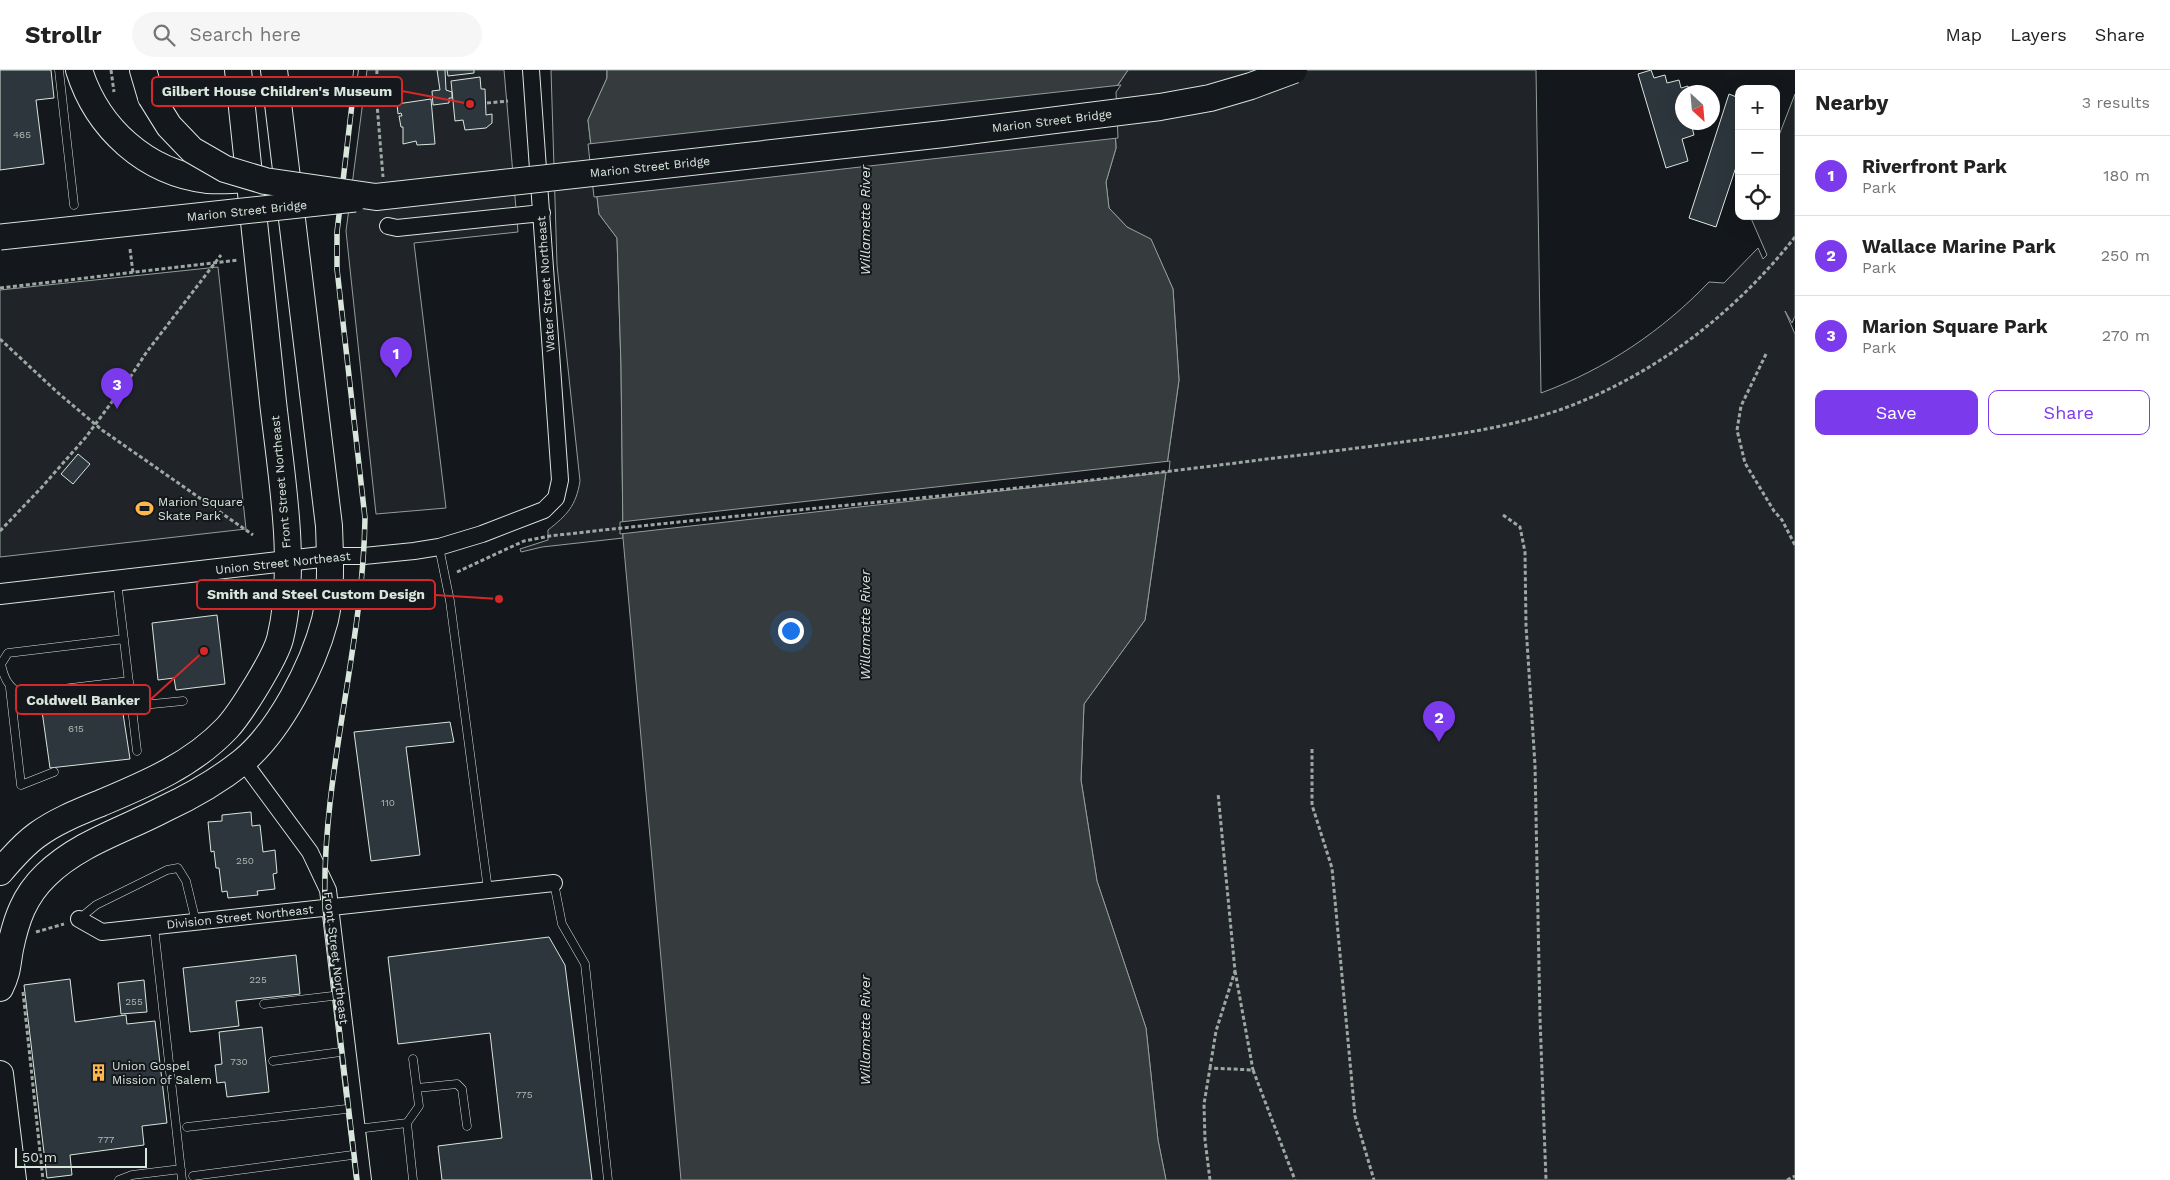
<!DOCTYPE html>
<html lang="en">
<head>
<meta charset="utf-8">
<style>
  :root { --surface:#fff; --page:#f6f6f6; --text:#222; --muted:#767676; --line:#e0e0e0; --accent:#7c3aed }
  body { margin:0; font-family:"Work Sans",sans-serif; background:var(--page); color:var(--text) }
  .controls { position:absolute; right:15px; top:15px; display:grid; overflow:hidden; border-radius:10px; box-shadow:0 5px 20px #0002 }
  .controls button { width:45px; height:45px; display:grid; place-items:center; padding:0; border:0; border-bottom:1px solid var(--line); background:var(--surface); color:var(--text); font:25px sans-serif }
  .compass { position:absolute; left:1675px; top:15px; width:45px; height:45px; border-radius:50%; background:var(--surface); box-shadow:0 5px 20px #0002; rotate:154deg }
  .scale { position:absolute; left:15px; bottom:12px; width:132px; box-sizing:border-box; padding-left:5px; border:2px solid #d8e6dc; border-top:0; font-size:14px; line-height:18px; white-space:nowrap; color:#d8e6dc; -webkit-text-stroke:4px #14181c; paint-order:stroke }
  .you { position:absolute; left:790px; top:560px; width:18px; height:18px; margin:-12px; border:4px solid #fff; border-radius:50%; background:#1a73e8; box-shadow:0 0 0 8px #1a73e833 }
  .badge { display:grid; place-items:center; width:32px; height:32px; border-radius:50%; background:var(--accent); color:#fff; font-size:16px; font-weight:700 }
  .pin { position:absolute; translate:-50% -41px; filter:drop-shadow(0 1px 2px #0008) }
  .pin::after { content:''; position:absolute; top:26px; width:18px; height:15px; background:inherit; clip-path:polygon(0 0,100% 0,50% 100%) }
  .list { margin:0; padding:0; list-style:none }
  h2 { display:flex; justify-content:space-between; align-items:center; height:65px; margin:0; padding:0 20px; font-size:21px }
  h2 small { font-size:16px; font-weight:400; color:var(--muted) }
  .list li { display:grid; grid-template-columns:32px 1fr auto; gap:15px; align-items:center; box-sizing:border-box; height:80px; padding:0 20px; border-top:1px solid var(--line) }
  .list b { display:block; font-size:19px; white-space:nowrap }
  .list p { margin:0; font-size:16px; white-space:nowrap; color:var(--muted) }
  .list em { font-size:16px; font-style:normal; color:var(--muted) }
  .actions { display:flex; gap:10px; padding:15px 20px }
  .actions a { flex:1; padding:11px 0; border:1px solid var(--accent); border-radius:10px; text-align:center; font-size:18px; color:var(--accent) }
  .actions .main { background:var(--accent); color:#fff }
  .icon { flex:none; width:28px; height:28px; fill:none; stroke:currentColor; stroke-width:2; stroke-linecap:round; stroke-linejoin:round }
  .map { position:relative; flex:none; width:1795px; height:1110px; overflow:hidden }
  header { display:flex; align-items:center; gap:30px; box-sizing:border-box; height:70px; padding:0 25px; background:var(--surface); border-bottom:1px solid var(--line) }
  header strong { font-size:24px }
  nav { display:flex; gap:28px; margin-inline-start:auto; font-size:18px }
  .search { width:350px; height:45px; background:var(--page); display:flex; align-items:center; gap:12px; box-sizing:border-box; padding:0 18px; border-radius:28px; color:var(--muted); font-size:19px }
  main { display:flex }
  aside { flex:1; background:var(--surface) }
  .map>svg:first-child { display:block }
  .green { fill:#202428; stroke:#939e99 }
  .water { fill:#363b3e; stroke:#939e99 }
  .pier { fill:#14181c; stroke:#939e99 }
  .building { fill:#2c363c; stroke:#d8e6dc }
  .lines { fill:none; stroke-linecap:round; stroke-linejoin:round }
  .service-casing { stroke:#d8e6dc; stroke-width:9 }
  .minor-casing { stroke:#d8e6dc; stroke-width:18 }
  .tertiary-casing { stroke:#d8e6dc; stroke-width:22 }
  .trunk-casing { stroke:#d8e6dc; stroke-width:28 }
  .path { stroke:#9da8a2; stroke-width:3; stroke-dasharray:4 2.5; stroke-linecap:butt }
  .service { stroke:#14181c; stroke-width:8 }
  .minor { stroke:#14181c; stroke-width:16 }
  .tertiary { stroke:#14181c; stroke-width:20 }
  .trunk { stroke:#14181c; stroke-width:26 }
  .rail-casing { stroke:#d8e6dc; stroke-width:5.5 }
  .rail { stroke:#14181c; stroke-width:4; stroke-dasharray:11; stroke-linecap:butt }
  .primary-bridge-casing { stroke:#d8e6dc; stroke-width:27; stroke-linecap:butt }
  .trunk-bridge-casing { stroke:#d8e6dc; stroke-width:28; stroke-linecap:butt }
  .primary-bridge { stroke:#14181c; stroke-width:25 }
  .trunk-bridge { stroke:#14181c; stroke-width:26 }
  .labels { text-anchor:middle; dominant-baseline:central; stroke-width:4; stroke-linejoin:round; paint-order:stroke }
  .number-label { font-size:10px; fill:#adbab4 }
  .street-label { font-size:12px; fill:#d8e6dc; stroke:#14181c }
  .poi-label { font-size:12px; fill:#d8e6dc; stroke:#14181c; text-anchor:start }
  .water-label { font-size:14px; font-style:italic; fill:#d8e6dc; stroke:#14181c }
  .leader { fill:none; stroke:#d62828; stroke-width:2 }
  .callout-dot { fill:#d62828; stroke:#14181c; stroke-width:2 }
  .callout { fill:#14181c; stroke:#d62828; stroke-width:2 }
  .callout-label { font-size:14px; text-anchor:middle; font-weight:bold; fill:#d8e6dc }
</style>
</head>
<body>
<header>
<strong>Strollr</strong>
<div class="search"><svg class="icon" aria-label="search" viewBox="0 0 24 24"><circle cx="10" cy="10" r="6"/><path d="M15 15l6 6"/></svg>Search here</div>
<nav><a>Map</a><a>Layers</a><a>Share</a></nav>
</header>
<main>
<div class="map">
<svg width="1795" height="1110" viewBox="0 0 1795 1110">
  <rect width="100%" height="100%" fill="#14181c"/>
  <path class="green" d="M367 0H504L518 162 414 173 446 438 376 444 346 161Z
    M551 0H607V8L588 50 599 144 617 168 621 296 623 468 542 477 521 482 520 479 548 470V460C567 445 576 436 580 411L557 195Z
    M1128 0H1536L1541 323C1606 299 1662 261 1709 212L1724 213 1758 178 1763 189 1767 185 1750 146H1776V73L1795 24V246L1792 253 1785 241 1795 264V1110H1166L1158 1070 1146 958 1097 811 1081 710 1084 634 1145 550 1179 310 1173 219 1151 170 1127 157 1109 138 1106 112 1116 78 1113 22Z
    M218 197 246 459 0 487V220Z"/>
  <path class="water" d="M607 0H1128L1113 22 1116 78 1106 112 1109 138 1127 157 1151 169 1173 219 1179 310 1145 550 1084 634 1081 710 1097 811 1146 958 1158 1070 1166 1110H681L623 468 621 296 617 168 599 144 588 50 607 8Z"/>
  <path class="pier" d="M1121 15 1116 22 1118 68 594 127 588 74Z
    M1170 391 1169 402 620 464V452Z"/>
  <path class="building" d="M0 0H51L54 28 36 30 44 94 0 100Z
    M437 0H445L446 20 452 22V28H449V33L433 35 432 21 440 20Z
    M447 0H474V3L448 6Z
    M1651 0 1654 8 1665 5 1667 13 1679 10 1681 18 1688 16 1690 22H1682V52H1699L1700 55 1692 57 1694 65 1682 69 1688 91 1666 98 1638 4Z
    M480 7 481 19H485L486 45 492 44V53L486 58 465 60 463 50 455 51 451 11Z
    M1729 24 1739 28V88L1716 157 1689 148Z
    M431 29 435 74 417 75 416 71 403 74V57H401L399 46H402L401 43 398 44 397 34Z
    M78 384 90 394 73 414 61 404Z
    M217 545 225 614 176 620 174 608 158 610 152 553Z
    M120 624 130 689 50 698 41 634Z
    M450 652 454 672 406 677 420 785 371 791 354 662Z
    M251 742 252 756 260 755 263 782 275 780 277 803 273 804 275 819 257 821 258 825 228 828 227 821 222 822 219 798H216L214 781 211 782 208 752 222 751V745Z
    M549 867 565 895 592 1110H442L438 1076 502 1068 490 963 398 974 388 887Z
    M296 885 300 924 236 931 239 956 190 962 183 898Z
    M70 909 75 952 126 945 127 954 155 951 167 1053 142 1056 144 1075 70 1085 72 1105 47 1108 24 915Z
    M144 910 147 942 121 944 118 913Z
    M262 957 269 1022 227 1027 225 1012 217 1013 215 995 222 994 219 962Z"/>
  <g class="lines">
    <defs>
      <path id="service" d="M59 0 74 135
        M439 477 450 531 488 820
        M117 511 137 681
        M124 569 8 583 1 594C4 608 8 617 21 624L129 611
        M10 618 21 715 54 702
        M132 636 183 631
        M554 813 562 854 585 894 608 1110
        M79 849 96 835 167 800 178 798 186 811 196 852
        M154 857 182 1110
        M264 934 341 925
        M273 991 348 981
        M417 1018 457 1014 462 1019 467 1056
        M407 1053 419 1036 413 989
        M187 1057 355 1038
        M357 1059 407 1053 413 1110
        M193 1106 360 1084
        M119 1110 132 1105 181 1099"/>
      <path id="minor" d="M388 156 397 158 542 143
        M330 486H364L414 481 439 477 482 464 544 440 556 428 560 410 531 0
        M243 691 310 782 328 820 363 1110
        M79 849 102 862 554 813"/>
      <path id="tertiary" d="M0 524 330 486"/>
      <path id="trunk" d="M79 0C97 58 146 103 208 110 222 111 235 110 249 109
        M143 0 151 27
        M0 802C11 789 23 775 37 765 56 751 79 742 101 733 146 714 192 695 227 658 241 643 275 588 280 569 298 497 281 404 273 332 261 221 250 111 238 0
        M0 918C8 902 7 895 10 879 16 850 24 826 46 805 79 773 124 760 164 739 192 726 218 711 242 692 279 662 313 596 325 550 332 519 330 487 329 456L274 0
        M0 1004 13 1110"/>
    </defs>
    <use href="#service" class="service-casing"/>
    <use href="#minor" class="minor-casing"/>
    <use href="#tertiary" class="tertiary-casing"/>
    <use href="#trunk" class="trunk-casing"/>
    <path class="path" d="M111 0 114 22
      M377 0 376 22 383 107
      M487 33 508 31
      M130 179 133 203
      M0 218 238 190
      M0 269 57 322 102 360 253 465
      M1766 284 1741 336 1737 360 1745 393 1774 441 1782 450 1795 475
      M1503 445 1520 457 1525 482 1526 556 1535 695 1540 948 1546 1110
      M0 461 42 417 86 367 131 306 146 283 221 185
      M457 502 524 471 550 466C786 439 1023 421 1259 390 1309 384 1360 378 1410 371 1461 364 1515 356 1565 338 1656 304 1735 243 1795 167
      M360 523 434 512
      M1312 679V735L1332 798 1355 1046 1374 1110
      M36 862 64 854
      M1235 901 1253 1000
      M23 922 43 1110
      M1210 998 1216 961 1235 901 1218 723
      M1210 1110 1205 1070 1204 1034 1210 998 1253 1000 1295 1110
      M1787 1110 1795 1106"/>
    <use href="#service" class="service"/>
    <use href="#minor" class="minor"/>
    <use href="#tertiary" class="tertiary"/>
    <use href="#trunk" class="trunk"/>
    <defs>
      <path id="rail" d="M356 0 337 162V199L365 448C363 579 321 706 325 838L357 1110"/>
    </defs>
    <use href="#rail" class="rail-casing"/>
    <use href="#rail" class="rail"/>
    <defs>
      <path id="primary-bridge" d="M0 167 355 129"/>
      <path id="trunk-bridge" d="M151 27 169 56 192 80 225 99 265 111 376 127 944 64 1160 37 1210 28 1251 16 1294 0"/>
    </defs>
    <use href="#primary-bridge" class="primary-bridge-casing"/>
    <use href="#trunk-bridge" class="trunk-bridge-casing"/>
    <use href="#primary-bridge" class="primary-bridge"/>
    <use href="#trunk-bridge" class="trunk-bridge"/>
  </g>
  <defs>
    <symbol id="stadium-bare" viewBox="-9 -9 18 18"><path d="M0-5a6.5 5 0 1 0 0 10a6.5 5 0 1 0 0-10ZM-3.5-1.8h7v3.6h-7Z" fill="#ffb74d" stroke="#14181c" stroke-width="2.5" paint-order="stroke"/></symbol>
    <symbol id="building-bare" viewBox="-9 -9 18 18"><path d="M-4-6H4V6H1V3H-1V6H-4ZM-2.5-4.3h1.7v1.8h-1.7ZM.8-4.3h1.7v1.8H.8ZM-2.5-1h1.7V.8h-1.7ZM.8-1h1.7V.8H.8Z" fill="#ffb74d" stroke="#14181c" stroke-width="2.5" paint-order="stroke"/></symbol>
  </defs>
  <g fill-rule="evenodd">
    <use href="#stadium-bare" x="132" y="426" width="25" height="25"/>
    <use href="#building-bare" x="86" y="990" width="25" height="25"/>
  </g>
  <g class="labels">
    <g class="number-label">
      <text x="22" y="64">465</text>
      <text x="76" y="658">615</text>
      <text x="388" y="732">110</text>
      <text x="245" y="790">250</text>
      <text x="258" y="909">225</text>
      <text x="134" y="931">255</text>
      <text x="239" y="991">730</text>
      <text x="524" y="1024">775</text>
      <text x="106" y="1069">777</text>
    </g>
    <g class="street-label">
      <text transform="translate(1052 51) rotate(-7)">Marion Street Bridge</text>
      <text transform="translate(650 97) rotate(-6)">Marion Street Bridge</text>
      <text transform="translate(247 141) rotate(-6)">Marion Street Bridge</text>
      <text transform="translate(546 214) rotate(-94)">Water Street Northeast</text>
      <text transform="translate(281 412) rotate(-95)">Front Street Northeast</text>
      <text transform="translate(283 493) rotate(-6)">Union Street Northeast</text>
      <text transform="translate(240 847) rotate(-6)">Division Street Northeast</text>
      <text transform="translate(336 888) rotate(83)">Front Street Northeast</text>
    </g>
    <g class="poi-label">
      <text x="158" y="432">Marion Square<tspan x="158" dy="14">Skate Park</tspan></text>
      <text x="112" y="996">Union Gospel<tspan x="112" dy="14">Mission of Salem</tspan></text>
    </g>
    <g class="water-label">
      <text transform="translate(865 150) rotate(-90)">Willamette River</text>
      <text transform="translate(865 555) rotate(-90)">Willamette River</text>
      <text transform="translate(865 960) rotate(-90)">Willamette River</text>
    </g>
  </g>
  <path class="leader" d="M470 34L402 21M499 529L435 525M204 581L150 630"/>
  <g class="callout-dot">
    <circle cx="470" cy="34" r="5"/>
    <circle cx="499" cy="529" r="5"/>
    <circle cx="204" cy="581" r="5"/>
  </g>
  <g class="callout">
    <rect x="152" y="7" width="250" height="29" rx="5"/>
    <rect x="197" y="510" width="238" height="29" rx="5"/>
    <rect x="16" y="615" width="134" height="29" rx="5"/>
  </g>
  <g class="callout-label">
    <text x="277" y="26">Gilbert House Children's Museum</text>
    <text x="316" y="529">Smith and Steel Custom Design</text>
    <text x="83" y="635">Coldwell Banker</text>
  </g>
</svg>
<div class="controls">
<button>+</button>
<button>−</button>
<button><svg class="icon" aria-label="locate" viewBox="0 0 24 24"><circle cx="12" cy="12" r="6"/><path d="M12 2v4M12 18v4M2 12h4M18 12h4"/></svg></button>
</div>
<svg class="compass" viewBox="-18 -18 36 36"><path d="M0-13l5 13h-10z" fill="#e53935"/><path d="M0 13l5-13h-10z" fill="#767676"/></svg>
<div class="scale">50 m</div>
<div class="you"></div>
<div class="pin badge" style="left:396px;top:308px">1</div>
<div class="pin badge" style="left:1439px;top:672px">2</div>
<div class="pin badge" style="left:117px;top:339px">3</div>
</div>
<aside>
<h2>Nearby<small>3 results</small></h2>
<ul class="list">
<li><span class="badge">1</span><div><b>Riverfront Park</b><p>Park</p></div><em>180 m</em></li>
<li><span class="badge">2</span><div><b>Wallace Marine Park</b><p>Park</p></div><em>250 m</em></li>
<li><span class="badge">3</span><div><b>Marion Square Park</b><p>Park</p></div><em>270 m</em></li>
</ul>
<div class="actions"><a class="main">Save</a><a>Share</a></div>
</aside>
</main>
</body>
</html>
